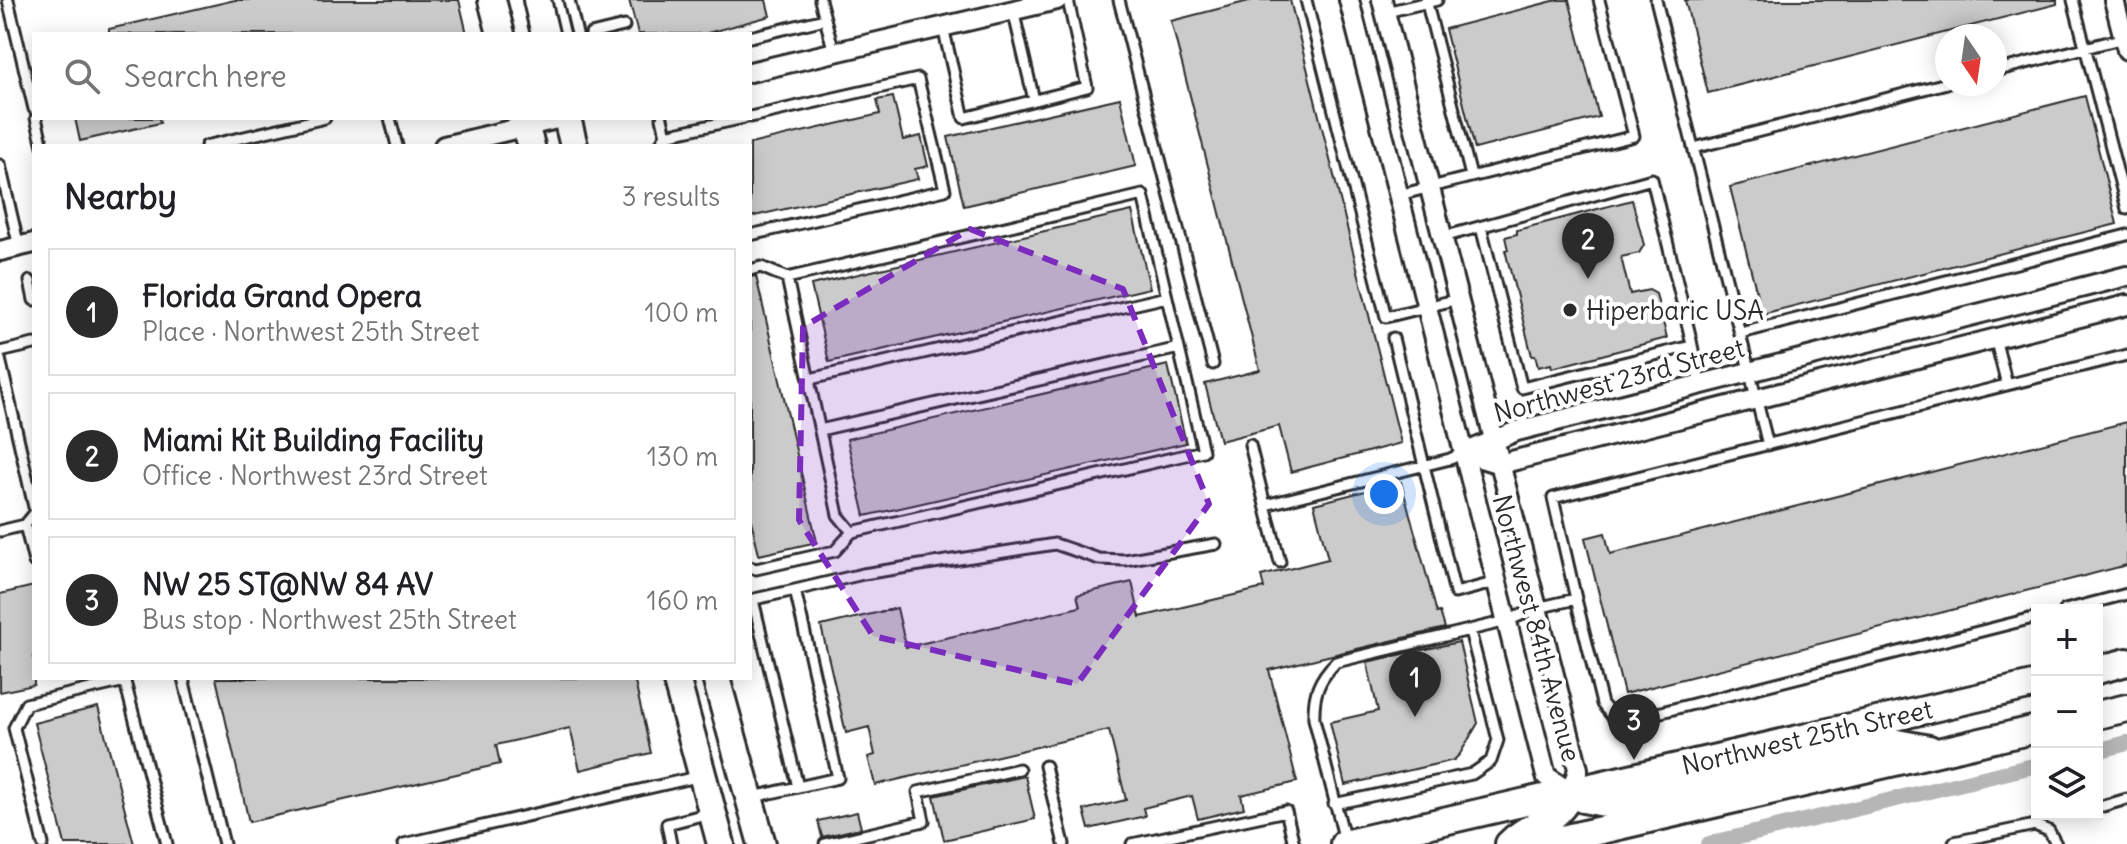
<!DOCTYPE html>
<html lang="en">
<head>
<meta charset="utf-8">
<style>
  :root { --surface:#fff; --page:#f2f2f2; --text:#202124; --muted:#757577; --line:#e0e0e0; --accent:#2b2b2b }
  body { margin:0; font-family:Delius,sans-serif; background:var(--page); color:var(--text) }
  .controls { position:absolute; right:24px; bottom:24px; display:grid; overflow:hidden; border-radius:0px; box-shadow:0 4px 20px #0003 }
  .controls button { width:72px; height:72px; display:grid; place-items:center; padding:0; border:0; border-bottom:2px solid var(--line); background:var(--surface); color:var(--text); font:40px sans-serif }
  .compass { position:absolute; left:1935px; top:24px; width:72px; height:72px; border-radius:50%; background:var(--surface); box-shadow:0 4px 20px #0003; rotate:167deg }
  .you { position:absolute; left:1384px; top:494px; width:28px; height:28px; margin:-20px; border:6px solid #fff; border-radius:50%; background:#1a73e8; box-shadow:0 0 0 12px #1a73e833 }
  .badge { display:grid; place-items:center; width:52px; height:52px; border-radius:50%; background:var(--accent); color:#fff; font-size:26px; font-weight:700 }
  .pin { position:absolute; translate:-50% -66px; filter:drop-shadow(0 2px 4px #0008) }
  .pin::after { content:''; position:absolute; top:42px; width:28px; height:24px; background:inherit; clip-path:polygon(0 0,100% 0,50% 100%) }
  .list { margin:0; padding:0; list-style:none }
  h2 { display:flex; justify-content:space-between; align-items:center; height:104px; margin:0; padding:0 32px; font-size:34px }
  h2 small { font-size:26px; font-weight:400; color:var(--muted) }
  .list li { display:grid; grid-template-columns:52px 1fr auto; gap:24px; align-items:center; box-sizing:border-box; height:128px; margin:0 16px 16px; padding:0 16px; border:2px solid var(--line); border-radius:0px }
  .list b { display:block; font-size:30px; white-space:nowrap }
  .list p { margin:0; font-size:26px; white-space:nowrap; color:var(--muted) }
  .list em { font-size:26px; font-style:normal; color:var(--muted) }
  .icon { flex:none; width:44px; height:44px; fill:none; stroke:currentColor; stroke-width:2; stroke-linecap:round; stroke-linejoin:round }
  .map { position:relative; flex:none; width:2127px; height:844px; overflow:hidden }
  .search { position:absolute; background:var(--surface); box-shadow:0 4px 20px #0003; left:32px; top:32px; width:720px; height:88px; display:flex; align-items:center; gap:20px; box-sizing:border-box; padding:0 28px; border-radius:0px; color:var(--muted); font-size:30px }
  .panel { position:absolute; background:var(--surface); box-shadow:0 4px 20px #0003; left:32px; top:144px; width:720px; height:536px; border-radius:0px }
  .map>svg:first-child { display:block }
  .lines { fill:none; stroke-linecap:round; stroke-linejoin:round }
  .canal { stroke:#b6b6b6; stroke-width:16 }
  .building { fill:#cbcbcb; stroke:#2b2b2b; stroke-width:2 }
  .lane-casing { stroke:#2b2b2b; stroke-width:15 }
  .street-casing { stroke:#2b2b2b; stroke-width:24 }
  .secondary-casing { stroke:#2b2b2b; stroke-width:32 }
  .lane { stroke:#fff; stroke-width:9 }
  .street { stroke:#fff; stroke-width:18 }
  .secondary { stroke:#fff; stroke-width:26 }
  .marked { fill:#7b2cbf; fill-opacity:0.2; stroke:#7b2cbf; stroke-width:6; stroke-dasharray:16 10; stroke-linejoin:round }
  .poi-dot { fill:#2b2b2b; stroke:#fff; stroke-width:3 }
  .labels { text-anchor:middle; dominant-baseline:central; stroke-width:8; stroke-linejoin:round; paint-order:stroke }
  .poi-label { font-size:26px; fill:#2b2b2b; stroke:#fff; text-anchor:start }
  .street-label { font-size:26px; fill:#2b2b2b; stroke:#fff }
</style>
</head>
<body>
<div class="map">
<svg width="2127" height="844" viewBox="0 0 2127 844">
  <rect width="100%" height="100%" fill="#fff"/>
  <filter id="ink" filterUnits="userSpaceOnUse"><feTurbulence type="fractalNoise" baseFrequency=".0125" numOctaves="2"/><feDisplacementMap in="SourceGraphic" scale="16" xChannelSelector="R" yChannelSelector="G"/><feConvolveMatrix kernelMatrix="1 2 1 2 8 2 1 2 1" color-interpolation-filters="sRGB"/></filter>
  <g filter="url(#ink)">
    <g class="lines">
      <path class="canal" d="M2097 751 2127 743
        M1709 844 2037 765"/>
    </g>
    <path class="building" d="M235 0H459L467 34H109V29Z
      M629 0H766L770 16 704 34H638Z
      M1253 0H1290L1401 443 1291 472 1279 426 1220 441 1205 384 1260 370 1171 21Z
      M1557 0H1569L1599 117 1475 149 1445 29Z
      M1685 0H2057V4L1708 93Z
      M2085 96 2117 224 1762 314 1730 187Z
      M893 97 903 140 921 136 928 166 915 169 918 179 750 217V144L880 114 877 100Z
      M1120 98 1136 166 964 206 948 137Z
      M75 118H159L160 123 80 141Z
      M1632 200 1644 245 1639 253 1621 257 1630 294 1649 290 1656 294 1667 338 1552 368 1551 364 1538 367 1535 355 1532 356 1505 250H1508L1505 237 1517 234V230Z
      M1132 211 1150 288 829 362 811 285Z
      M756 276 817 542 759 555 750 515V277Z
      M1168 365 1186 443 865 516 847 439Z
      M2127 422V565L1624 694 1585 538 1605 533 1610 554Z
      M1401 482 1437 613 1440 612 1445 628 1269 670 1297 782 1241 795 1244 808 1198 819 1192 796 1143 808 1145 816 1089 829 1084 810 1126 800 1109 730 875 785 868 757 875 755 869 727 846 733 821 626 897 608 906 647 1080 607 1077 595 1132 582 1140 617 1264 588 1261 576 1328 559 1314 504Z
      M34 586V685L0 692V594Z
      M1459 642 1478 723 1460 754 1454 760 1345 785 1330 722 1378 711 1367 662Z
      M216 678H634L651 753 580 770 570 728 496 745 500 764 249 822Z
      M98 707 134 844H65L34 723Z
      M1025 776 1035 819 944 840 934 796Z
      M857 812 861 828 822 837 818 821Z"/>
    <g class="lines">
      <defs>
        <path id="lane" d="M8 0 34 109
          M569 0 577 34
          M820 0 834 52
          M1119 0 1213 364
          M1306 0 1386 317 1458 299
          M1426 0 1471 176
          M1656 0 1768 445
          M2073 0 2127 209
          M1013 10 1034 100
          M1386 12 1437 0
          M943 27 964 118 1087 87 1068 0
          M591 34 624 26
          M750 37 825 19
          M1995 71 2124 38
          M750 117 918 79 945 190 750 235
          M36 118 43 146
          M390 118 397 146
          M662 118 666 135 744 118
          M206 146 325 118
          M659 146 666 135
          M1694 148 1947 83
          M0 165 19 247
          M1399 195 1634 136 1599 0
          M1481 227 1522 388 1691 346
          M1443 237 1652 179 1689 331 1700 384
          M750 270 761 267 787 278 1143 195 1203 451 852 532 835 551 756 569 750 567
          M787 278 838 515 852 532
          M30 281 34 300
          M1741 333 2127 235
          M1393 338 1455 593 1497 582
          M1995 338 2007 385
          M0 352 34 344
          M0 359 34 507
          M810 379 1167 297
          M820 430 1179 348
          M1250 445 1265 505
          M25 525 34 562
          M0 531 25 525 34 514
          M1280 562 1265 505 1450 459 1464 453
          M795 590 863 574 1055 544 1099 559 1125 560 1216 544
          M1576 599 1553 498 2127 355
          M750 600 795 590 838 778 753 797
          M753 600 798 787
          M2065 610 2127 594
          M124 678 167 844
          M183 678 224 844
          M1045 766 1064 844
          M1334 804 1472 774 1491 761 1498 740 1470 631
          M2103 806 2127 799
          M1345 841 1314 719C1313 694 1319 679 1336 662L1507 621 1537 608 1576 599 1602 704 1618 723 2037 617
          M1954 842 2035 825 2049 831 2056 844
          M43 844 14 728 26 704 125 681
          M404 844 701 776
          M671 844 667 824 710 813
          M825 844 924 821 918 792 1019 769
          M1132 844 1286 811 1294 844"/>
        <path id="street" d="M1349 0 1546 776 1571 793 1578 769 1382 0
          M2114 0 2127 50
          M750 72 1057 0
          M444 146 561 118
          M0 251 34 243
          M1464 453 1517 431 2127 276
          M1464 453 1500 464 2127 305"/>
        <path id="secondary" d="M492 0 501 34
          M537 0 545 34
          M523 118 531 146
          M567 118 574 146
          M2097 670 2127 662
          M676 678 721 844
          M716 678 762 844
          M2097 715 2127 708
          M1571 793 1583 799 1610 804 1886 741 1929 749
          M1344 844 2037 684
          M1509 844C1532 820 1552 829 1571 793
          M1541 844 2037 729"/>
      </defs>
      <use href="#lane" class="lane-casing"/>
      <use href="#street" class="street-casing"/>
      <use href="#secondary" class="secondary-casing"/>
      <use href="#lane" class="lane"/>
      <use href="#street" class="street"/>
      <use href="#secondary" class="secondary"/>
    </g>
  </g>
  <path class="marked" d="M970 229 1123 289 1209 504 1077 684 873 636 799 520 803 327Z"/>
  <circle class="poi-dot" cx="1570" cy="310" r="8"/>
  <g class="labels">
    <g class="poi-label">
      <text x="1586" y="310">Hiperbaric USA</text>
    </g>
    <g class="street-label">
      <text transform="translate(1619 380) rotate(-15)">Northwest 23rd Street</text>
      <text transform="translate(1537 628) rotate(75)">Northwest 84th Avenue</text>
      <text transform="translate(1807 737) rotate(-13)">Northwest 25th Street</text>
    </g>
  </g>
</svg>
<div class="controls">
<button>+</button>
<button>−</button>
<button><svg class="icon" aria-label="layers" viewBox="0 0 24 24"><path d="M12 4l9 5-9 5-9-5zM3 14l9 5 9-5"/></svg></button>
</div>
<svg class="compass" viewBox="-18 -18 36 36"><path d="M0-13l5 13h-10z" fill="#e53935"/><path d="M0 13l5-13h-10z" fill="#757577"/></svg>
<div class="you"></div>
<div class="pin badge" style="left:1415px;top:717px">1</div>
<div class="pin badge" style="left:1588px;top:279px">2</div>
<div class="pin badge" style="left:1634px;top:760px">3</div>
<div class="search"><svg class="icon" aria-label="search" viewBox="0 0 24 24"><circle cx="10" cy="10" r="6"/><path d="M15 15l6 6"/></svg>Search here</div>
<section class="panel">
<h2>Nearby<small>3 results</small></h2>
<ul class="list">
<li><span class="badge">1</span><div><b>Florida Grand Opera</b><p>Place · Northwest 25th Street</p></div><em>100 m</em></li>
<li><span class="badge">2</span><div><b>Miami Kit Building Facility</b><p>Office · Northwest 23rd Street</p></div><em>130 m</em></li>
<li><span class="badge">3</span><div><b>NW 25 ST@NW 84 AV</b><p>Bus stop · Northwest 25th Street</p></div><em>160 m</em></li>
</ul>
</section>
</div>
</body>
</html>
